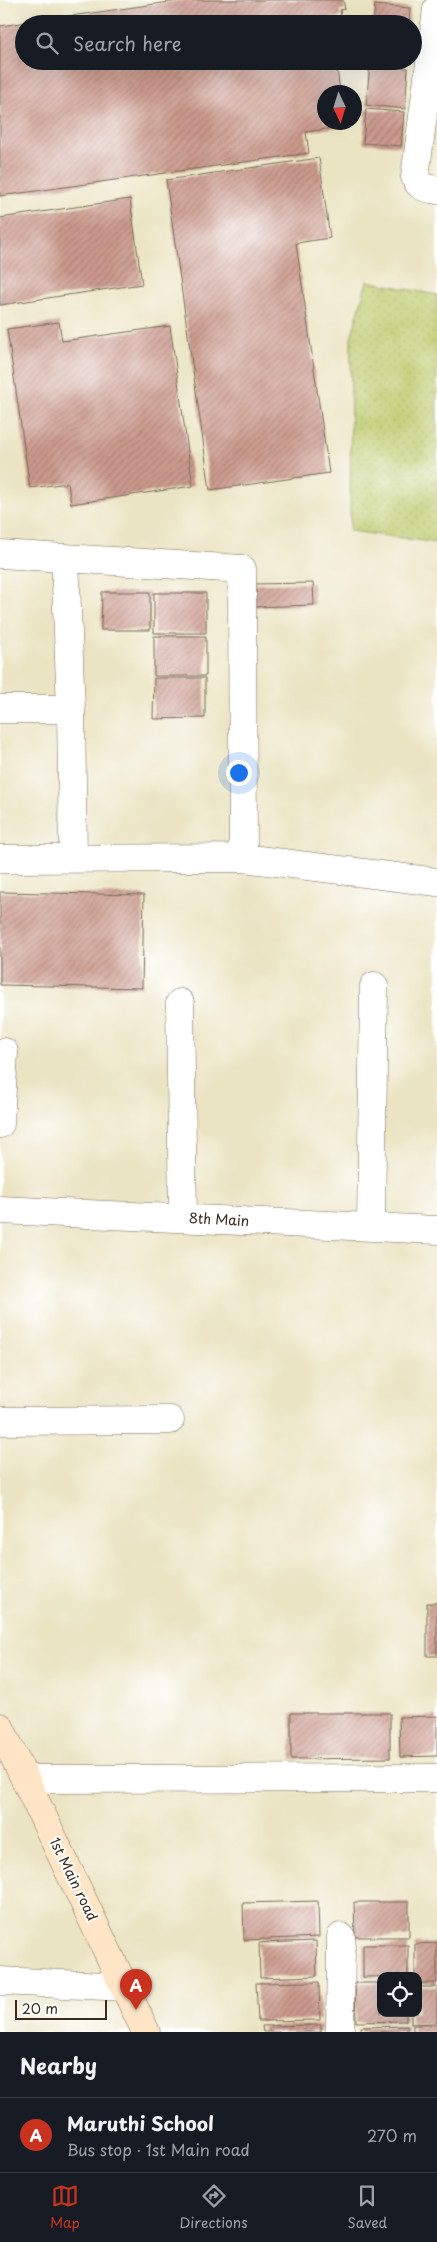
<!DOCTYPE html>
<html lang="en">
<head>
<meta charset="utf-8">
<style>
  :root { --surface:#171b24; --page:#20242c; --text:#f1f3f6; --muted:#9ea1a6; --line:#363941; --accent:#c8321e }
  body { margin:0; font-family:"Playpen Sans",sans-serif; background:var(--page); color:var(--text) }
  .controls { position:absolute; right:15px; bottom:15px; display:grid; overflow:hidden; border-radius:10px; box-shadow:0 5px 20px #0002 }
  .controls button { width:45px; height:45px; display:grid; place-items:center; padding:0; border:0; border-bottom:1px solid var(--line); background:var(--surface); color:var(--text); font:25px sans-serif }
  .compass { position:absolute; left:317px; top:85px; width:45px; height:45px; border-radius:50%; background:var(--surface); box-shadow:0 5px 20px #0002; rotate:176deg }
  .scale { position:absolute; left:15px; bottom:12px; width:92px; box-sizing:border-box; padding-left:5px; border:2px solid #3b2a1e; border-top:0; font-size:14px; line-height:18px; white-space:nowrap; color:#3b2a1e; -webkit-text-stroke:4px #fff; paint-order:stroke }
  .you { position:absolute; left:238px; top:772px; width:18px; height:18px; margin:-12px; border:4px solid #fff; border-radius:50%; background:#1a73e8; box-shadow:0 0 0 8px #1a73e833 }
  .badge { display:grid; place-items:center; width:32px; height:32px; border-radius:50%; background:var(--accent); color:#fff; font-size:16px; font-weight:700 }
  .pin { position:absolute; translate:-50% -41px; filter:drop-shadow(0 1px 2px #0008) }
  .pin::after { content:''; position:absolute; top:26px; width:18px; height:15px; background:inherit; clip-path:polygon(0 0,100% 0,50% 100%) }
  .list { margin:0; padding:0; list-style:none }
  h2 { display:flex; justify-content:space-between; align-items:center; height:65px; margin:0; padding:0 20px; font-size:21px }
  h2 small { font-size:16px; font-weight:400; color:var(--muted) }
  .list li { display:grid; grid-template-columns:32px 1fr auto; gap:15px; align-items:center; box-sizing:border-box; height:75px; padding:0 20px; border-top:1px solid var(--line) }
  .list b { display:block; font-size:19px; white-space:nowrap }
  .list p { margin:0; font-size:16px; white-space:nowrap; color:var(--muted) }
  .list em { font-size:16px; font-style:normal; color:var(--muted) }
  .icon { flex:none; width:28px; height:28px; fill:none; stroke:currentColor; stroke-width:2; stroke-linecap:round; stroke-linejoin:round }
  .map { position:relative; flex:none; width:437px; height:2032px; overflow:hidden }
  .search { position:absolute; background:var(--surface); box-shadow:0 5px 20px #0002; left:15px; right:15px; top:15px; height:55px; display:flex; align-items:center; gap:12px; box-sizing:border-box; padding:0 18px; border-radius:28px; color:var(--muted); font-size:19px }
  .sheet { height:140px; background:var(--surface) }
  nav { display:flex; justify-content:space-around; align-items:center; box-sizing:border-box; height:70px; border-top:1px solid var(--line); background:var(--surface); font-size:14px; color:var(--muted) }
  nav a { display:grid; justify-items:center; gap:2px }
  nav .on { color:var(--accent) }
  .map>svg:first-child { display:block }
  .grass { fill:url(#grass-dots); stroke:#7c7a46 }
  .building { fill:url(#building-hatch) }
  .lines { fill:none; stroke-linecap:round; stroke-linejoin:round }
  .street-casing { stroke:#796b58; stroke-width:29 }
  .secondary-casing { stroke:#796b58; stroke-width:29 }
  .street { stroke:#fff; stroke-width:28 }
  .secondary { stroke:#ffe4c6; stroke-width:28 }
  .labels { text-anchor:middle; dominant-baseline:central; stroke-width:4; stroke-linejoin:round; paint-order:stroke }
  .street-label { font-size:14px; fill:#3b2a1e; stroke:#fff }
</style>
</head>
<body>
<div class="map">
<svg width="437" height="2032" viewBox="0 0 437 2032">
  <defs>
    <pattern id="grass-dots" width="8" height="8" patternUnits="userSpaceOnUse" patternTransform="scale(1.25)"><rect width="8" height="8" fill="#bdcb6d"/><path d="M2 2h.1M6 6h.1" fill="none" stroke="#a3ae5e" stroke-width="1.8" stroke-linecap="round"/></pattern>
    <pattern id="building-hatch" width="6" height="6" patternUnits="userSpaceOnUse" patternTransform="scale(1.25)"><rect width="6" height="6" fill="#cc9a8d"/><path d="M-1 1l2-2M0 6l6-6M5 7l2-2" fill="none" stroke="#a77e73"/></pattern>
  </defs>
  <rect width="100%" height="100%" fill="#fff"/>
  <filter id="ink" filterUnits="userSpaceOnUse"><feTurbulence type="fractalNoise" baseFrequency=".02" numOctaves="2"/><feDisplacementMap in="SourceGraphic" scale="10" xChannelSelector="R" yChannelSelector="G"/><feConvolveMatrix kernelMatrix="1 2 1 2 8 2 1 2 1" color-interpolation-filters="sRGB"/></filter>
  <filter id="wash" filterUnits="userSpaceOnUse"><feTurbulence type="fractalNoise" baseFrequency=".0096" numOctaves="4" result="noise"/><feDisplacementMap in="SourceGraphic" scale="20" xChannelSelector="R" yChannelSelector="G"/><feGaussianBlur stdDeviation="1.12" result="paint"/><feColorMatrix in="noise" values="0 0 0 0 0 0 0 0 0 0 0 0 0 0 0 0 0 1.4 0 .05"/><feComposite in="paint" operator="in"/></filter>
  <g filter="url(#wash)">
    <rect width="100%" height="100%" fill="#ebe4c3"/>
    <path class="grass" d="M367 281 437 295V543L350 531 351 338Z"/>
    <g id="blocks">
      <path class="building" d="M184 0H343L345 9 340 10 341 17 330 19V24H24V61H336L340 92H324V122H344L345 126 306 132 309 153 0 196V26Z
        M375 5 410 8 409 24H373Z
        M370 64 408 68 405 109 366 105Z
        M366 109 404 112 401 146 363 143Z
        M319 158 330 238 296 243 329 473 210 490 166 180Z
        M130 199 142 284 0 305V218Z
        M59 322 62 341 170 326 193 486 71 504 68 483 30 488 7 329Z
        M313 583 314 605 253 607V584Z
        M102 592H150V630H101Z
        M154 593H206V633H154Z
        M154 636H206V676H154Z
        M154 678H205V718L153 719Z
        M0 892 144 895 142 988 0 985Z
        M427 1603H437V1656H427Z
        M291 1713H390V1758L291 1759Z
        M437 1716V1756L400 1757 399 1717Z
        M318 1901 319 1937 244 1940 243 1903Z
        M354 1902H409V1937H355Z
        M316 1941 317 1976 260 1978 259 1943Z
        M437 1943V1983H418V1976H415V1944Z
        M363 1945H408V1976L363 1977Z
        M319 1982 320 2020 258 2021 256 1983Z
        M355 1983H381V2013H406V2021L356 2022Z
        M418 1987H437V2023L411 2024V2013H418Z
        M321 2025V2032H263L262 2026Z
        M413 2025H437V2032H413Z
        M407 2026V2032H361V2027Z"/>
    </g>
  </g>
  <g filter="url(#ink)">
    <use href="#blocks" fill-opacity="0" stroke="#796b58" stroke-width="1"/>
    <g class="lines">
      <defs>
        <path id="street" d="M437 9 415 177C419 188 426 188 437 190
          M0 554 242 569 243 858
          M65 558 71 709 73 857
          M0 709H71
          M0 859 243 858 437 882
          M180 1003 183 1218
          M0 1124 4 1052
          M0 1210 437 1230
          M371 1227 374 986
          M0 1421 170 1420
          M25 1779 437 1778
          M0 1981 126 1987
          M340 2032 341 1937"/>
        <path id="secondary" d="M0 1727 146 2032"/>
      </defs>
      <use href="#street" class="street-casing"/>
      <use href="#secondary" class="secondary-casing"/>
      <use href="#street" class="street"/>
      <use href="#secondary" class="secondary"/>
    </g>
  </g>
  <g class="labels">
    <g class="street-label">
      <text transform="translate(219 1219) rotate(3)">8th Main</text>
      <text transform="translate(74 1879) rotate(64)">1st Main road</text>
    </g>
  </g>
</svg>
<div class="controls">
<button><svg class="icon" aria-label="locate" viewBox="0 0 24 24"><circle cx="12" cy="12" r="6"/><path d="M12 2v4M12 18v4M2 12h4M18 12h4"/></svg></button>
</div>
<svg class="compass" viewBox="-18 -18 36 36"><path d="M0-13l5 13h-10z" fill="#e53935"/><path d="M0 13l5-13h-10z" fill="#9ea1a6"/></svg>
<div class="scale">20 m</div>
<div class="you"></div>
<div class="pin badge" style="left:136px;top:2010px">A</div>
<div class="search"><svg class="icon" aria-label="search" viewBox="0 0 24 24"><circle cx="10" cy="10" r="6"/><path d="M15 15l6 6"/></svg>Search here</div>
</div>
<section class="sheet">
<h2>Nearby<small></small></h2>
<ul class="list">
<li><span class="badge">A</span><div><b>Maruthi School</b><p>Bus stop · 1st Main road</p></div><em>270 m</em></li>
</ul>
</section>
<nav>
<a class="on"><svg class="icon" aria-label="map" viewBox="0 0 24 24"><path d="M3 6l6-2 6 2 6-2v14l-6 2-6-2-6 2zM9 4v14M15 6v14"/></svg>Map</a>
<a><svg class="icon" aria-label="directions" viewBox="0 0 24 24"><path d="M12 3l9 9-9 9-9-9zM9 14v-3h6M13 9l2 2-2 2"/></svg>Directions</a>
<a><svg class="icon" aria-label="saved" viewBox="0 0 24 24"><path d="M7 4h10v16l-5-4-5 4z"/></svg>Saved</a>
</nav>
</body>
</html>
